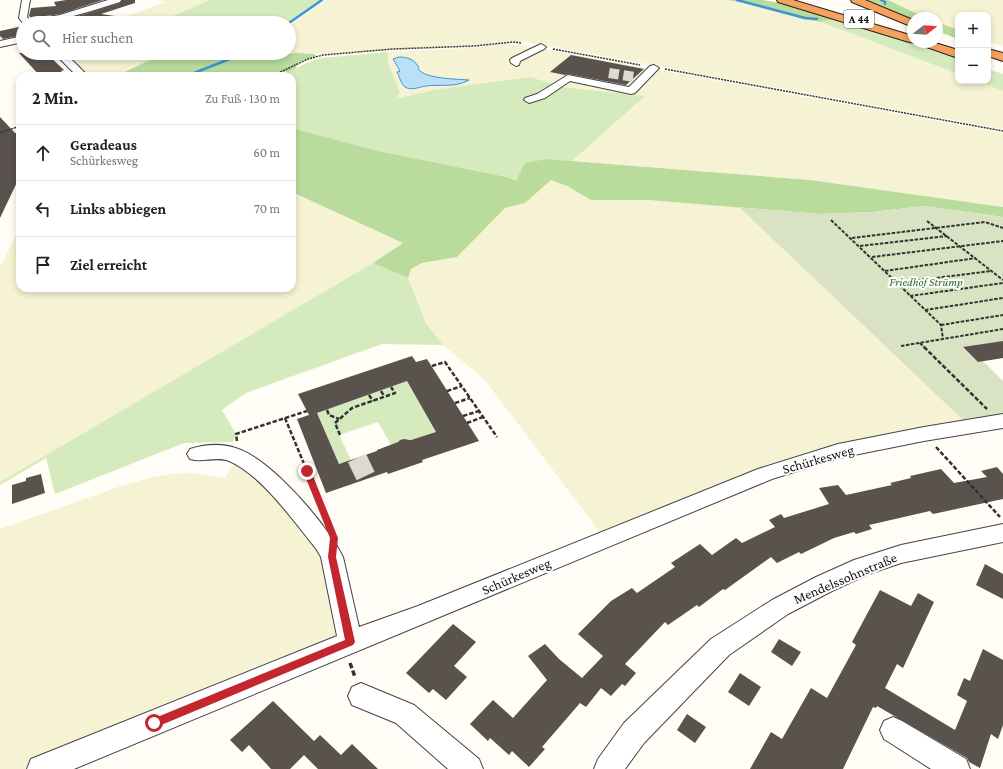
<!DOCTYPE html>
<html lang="de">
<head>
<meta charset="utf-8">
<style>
  :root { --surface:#fff; --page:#f6f6f6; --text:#222; --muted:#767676; --line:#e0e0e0 }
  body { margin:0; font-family:"Crimson Pro",serif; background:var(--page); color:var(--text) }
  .controls { position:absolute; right:12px; top:12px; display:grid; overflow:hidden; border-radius:8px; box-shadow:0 2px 6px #0003 }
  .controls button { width:36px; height:36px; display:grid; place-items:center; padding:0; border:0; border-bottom:1px solid var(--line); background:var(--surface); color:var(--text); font:20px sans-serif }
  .compass { position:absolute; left:907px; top:12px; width:36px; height:36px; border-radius:50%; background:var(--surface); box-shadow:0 2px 6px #0003; rotate:73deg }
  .stop { position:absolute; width:12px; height:12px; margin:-9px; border:3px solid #c4262e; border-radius:50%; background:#fff }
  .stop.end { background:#c4262e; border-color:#fff; box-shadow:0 1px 4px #0008 }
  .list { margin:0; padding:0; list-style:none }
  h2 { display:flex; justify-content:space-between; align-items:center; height:52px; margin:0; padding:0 16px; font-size:17px }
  h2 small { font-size:13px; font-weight:400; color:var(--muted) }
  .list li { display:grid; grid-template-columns:26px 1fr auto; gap:12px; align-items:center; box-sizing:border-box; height:56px; padding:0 16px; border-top:1px solid var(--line) }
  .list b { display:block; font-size:15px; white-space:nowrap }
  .list p { margin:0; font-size:13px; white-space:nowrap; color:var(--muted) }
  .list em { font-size:13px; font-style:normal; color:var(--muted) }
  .icon { flex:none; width:22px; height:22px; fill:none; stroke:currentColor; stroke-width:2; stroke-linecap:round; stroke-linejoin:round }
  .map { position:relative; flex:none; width:1003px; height:769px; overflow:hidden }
  .search { position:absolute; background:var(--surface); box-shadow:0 2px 6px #0003; left:16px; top:16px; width:280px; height:44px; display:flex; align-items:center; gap:10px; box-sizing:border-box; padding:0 14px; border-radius:22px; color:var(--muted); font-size:15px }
  .panel { position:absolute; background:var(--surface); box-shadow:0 2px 6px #0003; left:16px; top:72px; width:280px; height:220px; border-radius:12px }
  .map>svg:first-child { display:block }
  .farmland { fill:#f6f3d4 }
  .green { fill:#d5ebbd }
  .forest { fill:#b9dc9c }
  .cemetery { fill:#d9e3c4 }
  .water { fill:#b9e0f7; stroke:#3f96cf }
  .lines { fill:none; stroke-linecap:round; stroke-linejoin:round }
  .stream { stroke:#3f96cf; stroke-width:2.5 }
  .building { fill:#5a524d; fill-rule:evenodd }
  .minor-tunnel-far1 { stroke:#dbdad3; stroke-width:10; stroke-dasharray:10 4.5; stroke-linecap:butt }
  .minor-tunnel { stroke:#dbdad3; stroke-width:20; stroke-dasharray:20 10; stroke-linecap:butt }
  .minor-casing { stroke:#444; stroke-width:2 }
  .highway-casing { stroke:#222; stroke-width:2 }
  .path-far3 { stroke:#333; stroke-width:1.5; stroke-dasharray:2 1; stroke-linecap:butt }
  .path-far2 { stroke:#333; stroke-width:2; stroke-dasharray:3.5 1.5; stroke-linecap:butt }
  .path-far1 { stroke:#333; stroke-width:2.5; stroke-dasharray:4.5 2; stroke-linecap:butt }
  .path { stroke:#333; stroke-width:3.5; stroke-dasharray:5.5 2.5; stroke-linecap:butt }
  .minor { fill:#fff; fill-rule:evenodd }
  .highway { fill:#f5a25d; fill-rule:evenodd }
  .route { fill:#c4262e }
  .labels { text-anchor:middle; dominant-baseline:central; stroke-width:4; stroke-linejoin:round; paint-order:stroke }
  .shield { fill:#fff; stroke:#585858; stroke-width:1 }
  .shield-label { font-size:11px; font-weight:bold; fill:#111 }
  .park-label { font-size:12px; font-style:italic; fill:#2f6b1f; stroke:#fff }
  .near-street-label { font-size:14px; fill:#111; stroke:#fff }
</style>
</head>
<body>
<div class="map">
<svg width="1003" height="769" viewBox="0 0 1003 769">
  <rect width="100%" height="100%" fill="#fffdf5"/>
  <path class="farmland" d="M159 0H210L156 23 124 17 165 2Z
    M326 0H728L755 5 803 19 821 22 958 74V81H976L1003 91V129L526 42 509 41 466 46 325 54 289 53V26Z
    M888 0H1003V46L988 41V15H958V30L937 22V18H926Z
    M505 44 521 45 1003 133V207L810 180 572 161 645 96 562 87 531 77 432 90 395 99 400 92 389 65 387 52 469 48Z
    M65 53H165L116 76H88Z
    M551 180 567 186 591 200H648L739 207 964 421 834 447 759 468 601 534 484 379 443 345 426 323 408 278 411 269 423 263 457 257 505 208 525 203Z
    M292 192 403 243 373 263 0 482V267L20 227V288H292Z
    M241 464 250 470 318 544 344 638 29 769H0V529L121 486 149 478 171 474 191 473 225 478 232 466Z"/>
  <path class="green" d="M210 0H320L287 23H156Z
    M837 18 958 59V74L821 22Z
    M387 52 389 65 400 92 396 99 432 90 531 77 562 87 645 96 572 161 546 159 516 181 507 177 378 151 292 128V76H282L306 63 321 58Z
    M988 69 1003 74V91L977 81H988Z
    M373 263 408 278 426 323 443 345 382 344 246 393 222 410 236 434 233 442 184 443 55 494 46 458 0 485V482Z
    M407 381 436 432 411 440 410 439H404L391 445 378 422 339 435 351 460 339 464 317 413Z"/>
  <path class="forest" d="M728 0H763L786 4 837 18 821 22 803 19 755 5Z
    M861 0H888L926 18H913V22Z
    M937 22 958 30V39L937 31Z
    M165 53H223L246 56 298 53 314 54 317 56 299 62 295 69 282 76H116Z
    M292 128 378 151 507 177 516 181 525 163 546 159 810 180 1003 207V217L924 206 873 212 820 214 648 200H591L567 186 551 180 525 203 505 208 457 257 422 263 411 269 408 278 373 263 403 243 292 192Z"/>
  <path class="cemetery" d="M924 206 1003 217V341L963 348 978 362 983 361 1003 381V414L964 421 739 207 820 214 873 212Z"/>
  <path class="water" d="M399 57C406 57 414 59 418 66 420 70 417 68 420 71 429 79 457 79 469 80 455 88 441 84 426 86 420 87 413 90 407 88 401 86 400 77 397 72L400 71 393 59Z"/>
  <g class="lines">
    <path class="stream" d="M737 0 805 18 817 19
      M881 0 885 2V4
      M289 23 322 0
      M194 76V73L245 53"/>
  </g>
  <path class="building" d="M66 0H103L60 14 31 18 29 16 31 8 56 6 54 2Z
    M122 0H135V3L101 14 115 16V23H45L85 14 120 3Z
    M23 26V35L3 39 0 36V31Z
    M19 53H46L64 70 61 71 65 76H40Z
    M571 55 618 64 644 69 626 85 568 74 565 75 550 72Z
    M0 117 15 133 20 132V176L0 218Z
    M1003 341V358L978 362 963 347Z
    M412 356 416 362 427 359 479 441 422 460 423 462 388 474 387 472 326 493 297 419 309 415 298 394ZM407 381 436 432 411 440 404 439 400 440 398 442 377 450V451L339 464 317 413Z
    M997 467 1003 474V499L933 514 930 511 869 525 872 529 856 534 854 532 834 538 801 554 799 552 777 563 771 557 725 590 723 589 699 607 697 605 668 625 665 622 625 664 636 673 625 686 622 684 611 696 601 688 586 707 580 703 542 747 545 749 529 767 512 751 509 755 490 738 488 741 470 724 493 700 513 718 547 680 528 656 545 644 559 659 582 678 603 656 578 634 611 601 632 588 637 593 675 567 671 563 700 544 712 555 736 538 742 543 775 527 769 520 781 514 784 518 829 504 819 488 838 485 846 495 892 485 890 483 911 478 910 476 941 469 954 483 987 477 981 471Z
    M41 474 45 493 12 504V485L26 481V478Z
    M985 564 1003 574V599L976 585Z
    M880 590 911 606 918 593 934 602 903 668 897 664 885 688 955 730 967 701 957 695 964 678 970 681 983 649 1003 660V725L998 739 991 734 980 768 969 762 967 758 877 706 876 708 873 707 843 769H750L771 732 782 739 811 688 827 698 856 645 852 642Z
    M453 624 476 642 454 666 467 677 446 700 433 689 429 693 406 673Z
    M779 639 801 652 792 666 771 652Z
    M740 673 761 687 749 706 728 692Z
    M273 701 314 741 320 735 341 755 352 744 378 769H318L304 755 290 769H271L249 745 242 752 230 740Z
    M687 714 706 727 695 743 677 730Z"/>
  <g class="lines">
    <path class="minor-tunnel-far1" d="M609 73 635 77"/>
    <path class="minor-tunnel" d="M357 458 367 479"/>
    <defs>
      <path id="minor" d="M22 0H30L27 17 30 20 60 15 108 0H121L120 2C88 12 57 23 23 23L19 18Z
        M23 36V42L0 47V41Z
        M541 44 546 47 544 49 520 61 519 65 516 66 511 63 510 60 512 58Z
        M54 53H65L88 76H77Z
        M654 65 659 68 635 93 631 94 570 81 545 98 529 103 524 100 525 98 537 94 568 75 629 87 650 66Z
        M1003 414V428L924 441 839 458 772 479 74 769H27L31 759 337 636 321 557 317 550C296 524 261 474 229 461 217 456 203 463 190 459L187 454 190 449C206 444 225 443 241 450 275 464 327 525 343 557L359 627 418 606 758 469 838 444 924 427Z
        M1003 524V542L901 563 869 574 832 591 788 614 729 655 644 743 625 769H594L598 759 624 723 711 639 772 600 816 577 854 560 901 545Z
        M361 683 414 705 479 759 483 769H448L396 723 352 705 348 696 352 687Z
        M893 717 902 721 966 759 970 769H931L884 739 880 730 884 721Z"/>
      <path id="highway" d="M777 0H793L913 36V42H932L958 50V58L915 43 909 42 778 2Z
        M851 0H865L913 20V27L852 2Z
        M988 49 1003 53V61L988 56Z"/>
    </defs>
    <use href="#minor" class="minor-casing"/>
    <use href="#highway" class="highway-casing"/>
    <path class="path-far3" d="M553 49 640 65
      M665 69 1003 131
      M272 76 308 59 323 55 393 49 474 46 513 42 522 43
      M0 133 20 126"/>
    <path class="path-far2" d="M831 220 941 325 943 339
      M927 221 1003 280
      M852 238 985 222 1003 228
      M860 246 947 236
      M872 257 1003 241
      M885 271 976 258
      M897 283 991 271
      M910 296 1003 283
      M925 310 1003 298
      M941 325 1003 315
      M920 343 925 348
      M901 346 1003 329"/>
    <path class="path-far1" d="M924 347 987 409
      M432 366 445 362 497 437
      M381 391 384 396
      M447 391 462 386
      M369 395 373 401
      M455 403 470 398
      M327 410 329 415 339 419
      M463 416 479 411
      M285 418 324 512
      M467 423 483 417
      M340 435 335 423 352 408 395 393 391 387
      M237 441 236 434 307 411
      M936 447 1000 517"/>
    <path class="path" d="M350 663 355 677"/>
    <use href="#minor" class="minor"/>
    <use href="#highway" class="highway"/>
  </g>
  <path class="route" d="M307 468 311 471 338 538 336 557 355 642 353 645 154 728 150 726 149 723 150 720 345 640 328 557 330 538 303 471Z"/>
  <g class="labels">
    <rect class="shield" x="844" y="10" width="30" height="18" rx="3"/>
    <g class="shield-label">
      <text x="859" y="19">A 44</text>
    </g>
    <g class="park-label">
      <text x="926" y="282">Friedhof Strümp</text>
    </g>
    <g class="near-street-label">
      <text transform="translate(818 459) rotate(-16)">Schürkesweg</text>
      <text transform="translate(516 576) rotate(-23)">Schürkesweg</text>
      <text transform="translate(845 578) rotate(-23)">Mendelssohnstraße</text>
    </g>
  </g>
</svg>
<div class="controls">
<button>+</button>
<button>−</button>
</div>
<svg class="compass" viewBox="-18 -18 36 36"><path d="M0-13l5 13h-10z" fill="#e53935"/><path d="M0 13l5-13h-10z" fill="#767676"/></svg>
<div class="stop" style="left:154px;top:723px"></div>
<div class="stop end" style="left:307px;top:471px"></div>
<div class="search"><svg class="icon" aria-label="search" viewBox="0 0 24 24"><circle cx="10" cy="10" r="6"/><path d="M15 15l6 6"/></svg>Hier suchen</div>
<section class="panel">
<h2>2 Min.<small>Zu Fuß · 130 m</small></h2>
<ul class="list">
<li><svg class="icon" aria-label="ahead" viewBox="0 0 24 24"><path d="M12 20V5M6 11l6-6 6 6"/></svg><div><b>Geradeaus</b><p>Schürkesweg</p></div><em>60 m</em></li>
<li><svg class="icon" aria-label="left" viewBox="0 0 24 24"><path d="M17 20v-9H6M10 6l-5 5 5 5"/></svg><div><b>Links abbiegen</b></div><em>70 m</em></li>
<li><svg class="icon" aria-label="arrive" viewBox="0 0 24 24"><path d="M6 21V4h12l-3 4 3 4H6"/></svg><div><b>Ziel erreicht</b></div></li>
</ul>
</section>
</div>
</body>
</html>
